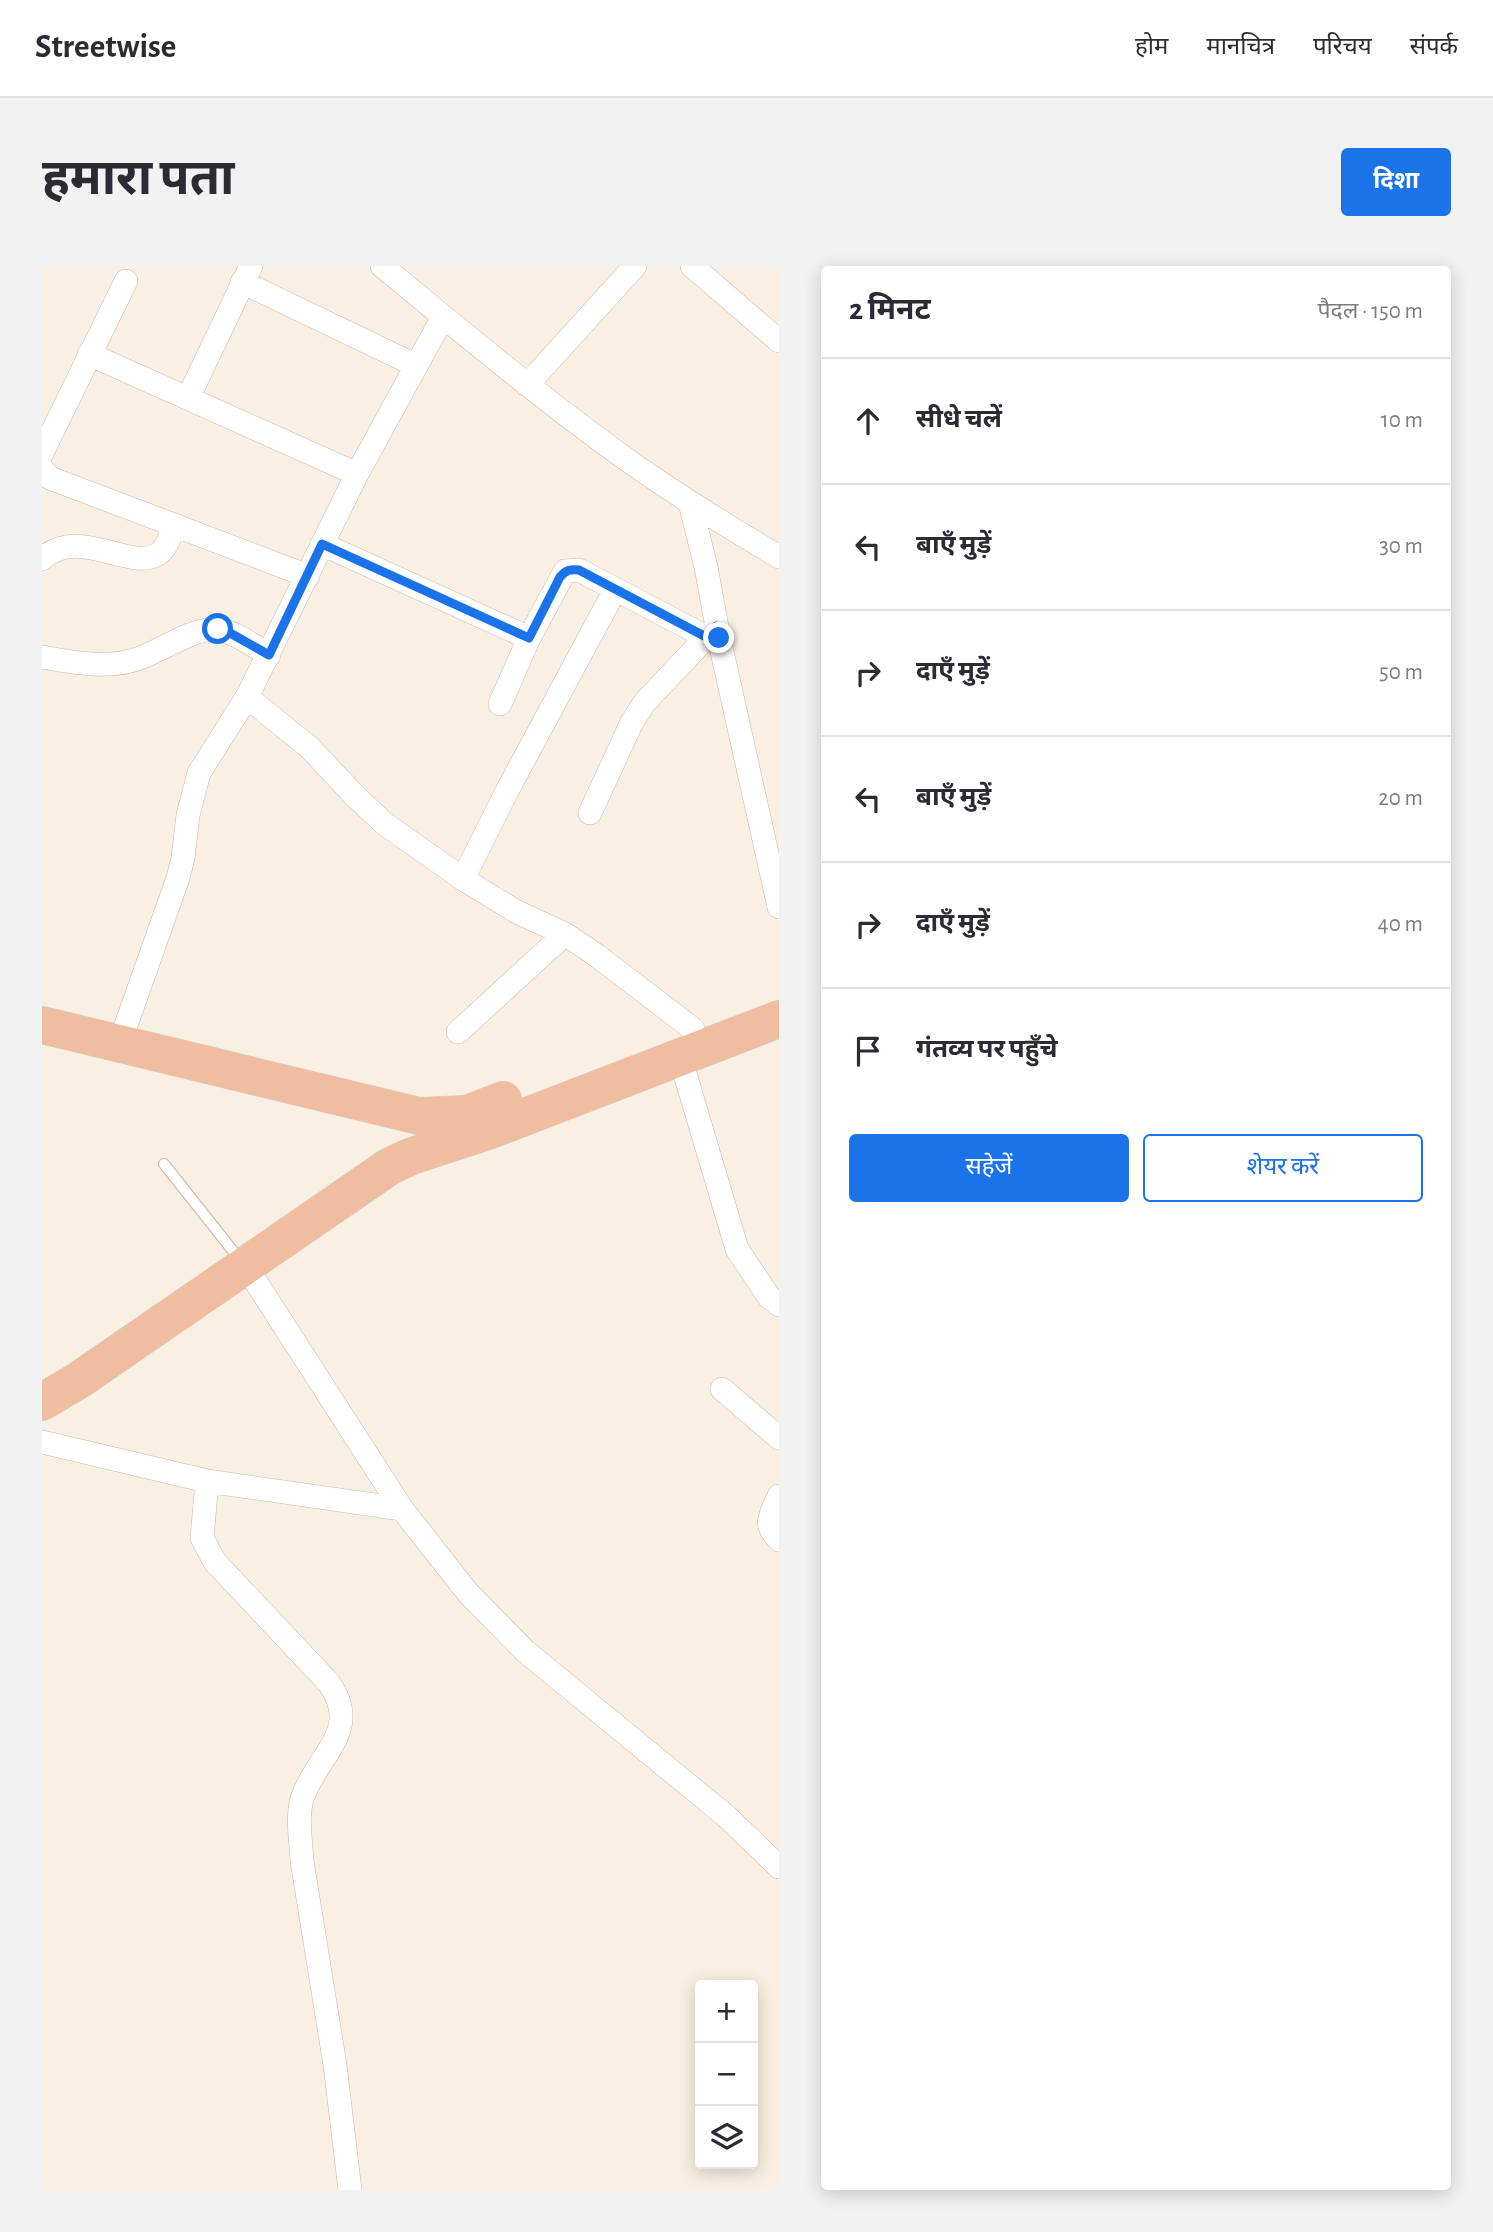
<!DOCTYPE html>
<html lang="hi">
<head>
<meta charset="utf-8">
<style>
  :root { --surface:#fff; --page:#f2f2f3; --text:#2b2b33; --muted:#7c7c81; --line:#e1e1e2; --accent:#1a73e8 }
  body { margin:0; font-family:"Alegreya Sans","Noto Sans Devanagari",sans-serif; background:var(--page); color:var(--text) }
  .controls { position:absolute; right:21px; bottom:21px; display:grid; overflow:hidden; border-radius:7px; box-shadow:0 4px 18px #0003 }
  .controls button { width:63px; height:63px; display:grid; place-items:center; padding:0; border:0; border-bottom:2px solid var(--line); background:var(--surface); color:var(--text); font:35px sans-serif }
  .stop { position:absolute; width:21px; height:21px; margin:-16px; border:5px solid #1a73e8; border-radius:50%; background:#fff }
  .stop.end { background:#1a73e8; border-color:#fff; box-shadow:0 2px 7px #0008 }
  .list { margin:0; padding:0; list-style:none }
  h2 { display:flex; justify-content:space-between; align-items:center; height:91px; margin:0; padding:0 28px; font-size:30px }
  h2 small { font-size:23px; font-weight:400; color:var(--muted) }
  .list li { display:grid; grid-template-columns:46px 1fr auto; gap:21px; align-items:center; box-sizing:border-box; height:126px; padding:0 28px; border-top:2px solid var(--line) }
  .list b { display:block; font-size:26px; white-space:nowrap }
  .list em { font-size:23px; font-style:normal; color:var(--muted) }
  .actions { display:flex; gap:14px; padding:21px 28px }
  .actions a { flex:1; padding:16px 0; border:2px solid var(--accent); border-radius:7px; text-align:center; font-size:24px; color:var(--accent) }
  .actions .main { background:var(--accent); color:#fff }
  .icon { flex:none; width:38px; height:38px; fill:none; stroke:currentColor; stroke-width:2; stroke-linecap:round; stroke-linejoin:round }
  .map { position:relative; flex:none; width:737px; height:1924px; overflow:hidden; border-radius:7px }
  header { display:flex; align-items:center; gap:42px; box-sizing:border-box; height:98px; padding:0 35px; background:var(--surface); border-bottom:2px solid var(--line) }
  header strong { font-size:33px }
  nav { display:flex; gap:38px; margin-inline-start:auto; font-size:24px }
  .intro { display:flex; align-items:center; justify-content:space-between; box-sizing:border-box; height:168px; padding:0 42px }
  h1 { margin:0; font-size:49px }
  .button { padding:18px 32px; border-radius:7px; background:var(--accent); color:#fff; font-size:24px; font-weight:700 }
  main { display:flex; gap:42px; padding:0 42px }
  aside { flex:1; background:var(--surface); border-radius:7px; box-shadow:0 4px 18px #0003 }
  .map>svg:first-child { display:block }
  .lines { fill:none; stroke-linecap:round; stroke-linejoin:round }
  .service-casing { stroke:#c8b6ab; stroke-width:12 }
  .minor-casing { stroke:#c8b6ab; stroke-width:24 }
  .trunk-casing { stroke:#d6cfcd; stroke-width:38 }
  .service { stroke:#fff; stroke-width:10 }
  .minor { stroke:#fff; stroke-width:23 }
  .trunk { stroke:#f0bda0; stroke-width:37 }
  .route { stroke:#1a73e8; stroke-width:9 }
</style>
</head>
<body>
<header>
<strong>Streetwise</strong>
<nav><a>होम</a><a>मानचित्र</a><a>परिचय</a><a>संपर्क</a></nav>
</header>
<div class="intro"><h1>हमारा पता</h1><a class="button">दिशा</a></div>
<main>
<div class="map">
<svg width="737" height="1924" viewBox="0 0 737 1924">
  <rect width="100%" height="100%" fill="#f9efe2"/>
  <g class="lines">
    <defs>
      <path id="service" d="M122 898 199 995"/>
      <path id="minor" d="M340 0C420 66 499 132 584 193 633 228 685 260 737 291
        M650 0 737 75
        M200 16 373 99
        M47 88 315 208
        M485 119 593 0
        M146 132 209 0
        M0 187 84 15
        M0 203 8 212 266 310
        M648 237 664 301 677 372 737 641
        M280 278 487 372
        M0 293C37 259 88 306 116 288 125 282 129 269 133 259
        M0 391C30 396 62 403 92 394 117 387 155 358 179 364 196 368 212 380 227 389
        M205 431 267 481 314 531 343 558 421 613 475 646 523 668 554 689 651 763
        M458 438 487 372 523 305 537 304 664 371
        M548 547 590 456 603 436 675 360
        M421 613 465 525 573 324
        M416 766 523 668
        M78 776 136 612 141 592 146 549 157 507 205 431 315 208 401 51
        M638 791 695 983 727 1031 737 1039
        M203 999 360 1243 426 1327 483 1385 684 1550 737 1601
        M680 1123 737 1172
        M0 1176 165 1215 360 1243
        M165 1215 160 1272 173 1296 287 1417C320 1464 277 1487 261 1530 254 1550 259 1574 260 1595L293 1799 308 1924
        M737 1230C729 1249 720 1257 737 1274"/>
      <path id="trunk" d="M0 759 377 850 425 848 461 834
        M0 1136 37 1114 348 900 370 890 446 865 737 753"/>
    </defs>
    <use href="#service" class="service-casing"/>
    <use href="#minor" class="minor-casing"/>
    <use href="#trunk" class="trunk-casing"/>
    <use href="#service" class="service"/>
    <use href="#minor" class="minor"/>
    <use href="#trunk" class="trunk"/>
  </g>
  <g class="lines">
    <path class="route" d="M176 363 188 367 227 389 280 278 487 372 518 311C524 304 528 303 537 304L664 371 674 360 677 372"/>
  </g>
</svg>
<div class="controls">
<button>+</button>
<button>−</button>
<button><svg class="icon" aria-label="layers" viewBox="0 0 24 24"><path d="M12 4l9 5-9 5-9-5zM3 14l9 5 9-5"/></svg></button>
</div>
<div class="stop" style="left:176px;top:363px"></div>
<div class="stop end" style="left:677px;top:372px"></div>
</div>
<aside>
<h2>2 मिनट<small>पैदल · 150 m</small></h2>
<ul class="list">
<li><svg class="icon" aria-label="ahead" viewBox="0 0 24 24"><path d="M12 20V5M6 11l6-6 6 6"/></svg><div><b>सीधे चलें</b></div><em>10 m</em></li>
<li><svg class="icon" aria-label="left" viewBox="0 0 24 24"><path d="M17 20v-9H6M10 6l-5 5 5 5"/></svg><div><b>बाएँ मुड़ें</b></div><em>30 m</em></li>
<li><svg class="icon" aria-label="right" viewBox="0 0 24 24"><path d="M7 20v-9h11M14 6l5 5-5 5"/></svg><div><b>दाएँ मुड़ें</b></div><em>50 m</em></li>
<li><svg class="icon" aria-label="left" viewBox="0 0 24 24"><path d="M17 20v-9H6M10 6l-5 5 5 5"/></svg><div><b>बाएँ मुड़ें</b></div><em>20 m</em></li>
<li><svg class="icon" aria-label="right" viewBox="0 0 24 24"><path d="M7 20v-9h11M14 6l5 5-5 5"/></svg><div><b>दाएँ मुड़ें</b></div><em>40 m</em></li>
<li><svg class="icon" aria-label="arrive" viewBox="0 0 24 24"><path d="M6 21V4h12l-3 4 3 4H6"/></svg><div><b>गंतव्य पर पहुँचे</b></div></li>
</ul>
<div class="actions"><a class="main">सहेजें</a><a>शेयर करें</a></div>
</aside>
</main>
</body>
</html>
